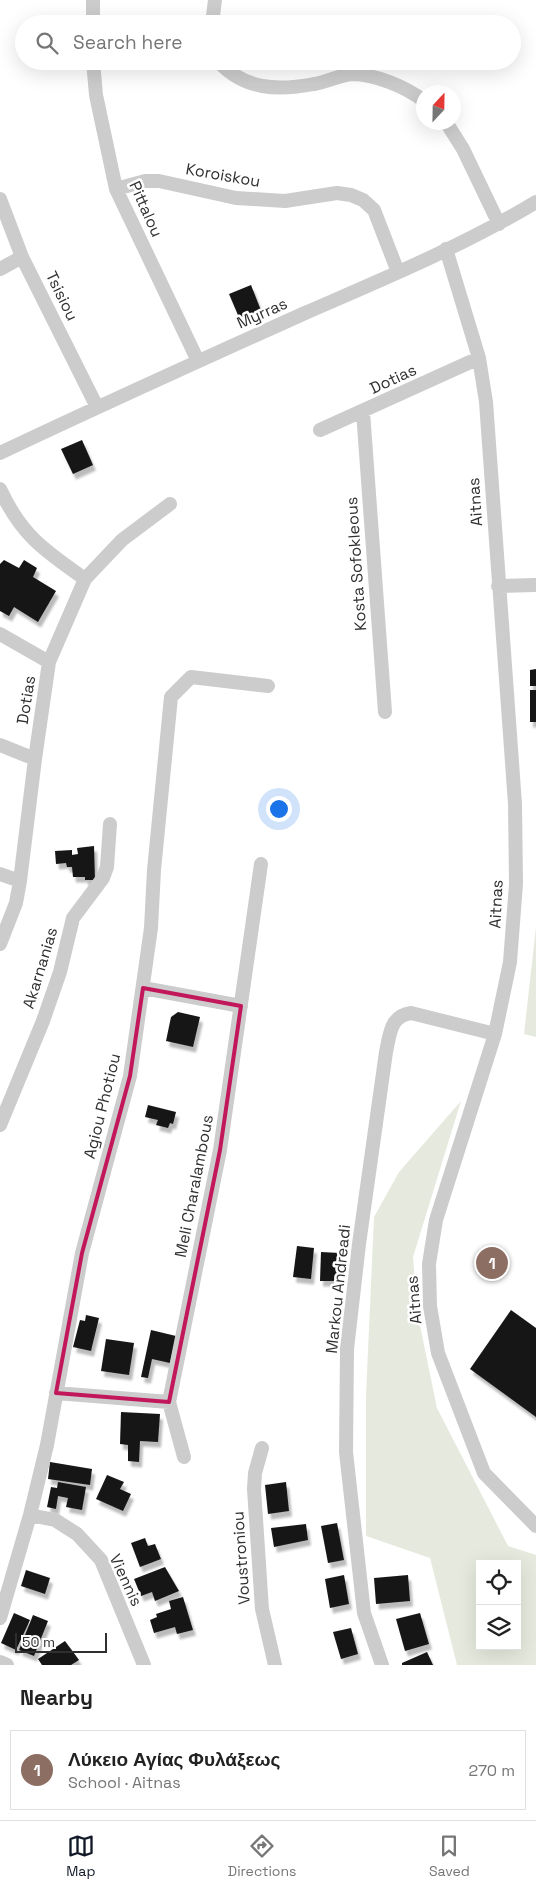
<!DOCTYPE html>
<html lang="en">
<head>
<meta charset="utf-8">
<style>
  :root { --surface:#fff; --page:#f6f6f6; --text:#222; --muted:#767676; --line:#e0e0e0; --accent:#111827 }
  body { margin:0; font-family:"Space Grotesk",sans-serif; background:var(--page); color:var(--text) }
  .controls { position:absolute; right:15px; bottom:15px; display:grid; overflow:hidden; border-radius:0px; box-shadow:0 5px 20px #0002 }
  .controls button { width:45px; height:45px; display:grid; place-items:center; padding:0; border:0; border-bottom:1px solid var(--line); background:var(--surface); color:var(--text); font:25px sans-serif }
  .compass { position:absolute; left:416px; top:85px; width:45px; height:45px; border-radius:50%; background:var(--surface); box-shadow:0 5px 20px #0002; rotate:22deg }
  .scale { position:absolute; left:15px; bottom:12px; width:92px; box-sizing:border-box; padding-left:5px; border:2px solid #2f2f2f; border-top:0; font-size:14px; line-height:18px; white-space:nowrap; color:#2f2f2f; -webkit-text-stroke:4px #fff; paint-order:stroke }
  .you { position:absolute; left:278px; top:808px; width:18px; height:18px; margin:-12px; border:4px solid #fff; border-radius:50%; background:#1a73e8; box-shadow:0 0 0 8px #1a73e833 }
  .badge { display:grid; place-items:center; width:32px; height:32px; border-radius:50%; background:var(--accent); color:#fff; font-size:16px; font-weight:700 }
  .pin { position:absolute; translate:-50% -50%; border:2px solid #fff; box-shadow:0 1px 5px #0006 }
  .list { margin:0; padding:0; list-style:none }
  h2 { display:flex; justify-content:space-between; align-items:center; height:65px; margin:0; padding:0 20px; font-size:21px }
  h2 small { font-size:16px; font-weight:400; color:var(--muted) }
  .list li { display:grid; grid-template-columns:32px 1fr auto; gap:15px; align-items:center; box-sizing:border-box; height:80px; margin:0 10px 10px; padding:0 10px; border:1px solid var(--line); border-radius:0px }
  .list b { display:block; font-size:19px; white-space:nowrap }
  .list p { margin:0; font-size:16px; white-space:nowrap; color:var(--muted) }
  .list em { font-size:16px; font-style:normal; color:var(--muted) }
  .icon { flex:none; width:28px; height:28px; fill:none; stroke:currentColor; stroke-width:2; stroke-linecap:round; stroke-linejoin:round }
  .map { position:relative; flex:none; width:536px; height:1665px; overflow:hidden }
  .search { position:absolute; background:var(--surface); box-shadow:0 5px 20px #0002; left:15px; right:15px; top:15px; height:55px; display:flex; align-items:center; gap:12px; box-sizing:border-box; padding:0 18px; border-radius:28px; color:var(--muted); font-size:19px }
  .sheet { height:155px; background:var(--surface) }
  nav { display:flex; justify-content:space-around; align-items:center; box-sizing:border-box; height:70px; border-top:1px solid var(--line); background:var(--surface); font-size:14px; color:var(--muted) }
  nav a { display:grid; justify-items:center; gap:2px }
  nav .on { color:var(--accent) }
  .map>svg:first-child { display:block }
  .grass { fill:#e6eade; fill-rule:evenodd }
  .building { fill:#161616; filter:url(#shadow) }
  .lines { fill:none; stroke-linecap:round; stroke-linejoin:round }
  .minor { stroke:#ccc; stroke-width:14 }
  .marked { fill:none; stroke:#c2185b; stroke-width:4; stroke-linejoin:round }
  .labels { text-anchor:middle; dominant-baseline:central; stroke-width:5; stroke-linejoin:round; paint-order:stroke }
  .street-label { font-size:16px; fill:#2f2f2f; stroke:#fff }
</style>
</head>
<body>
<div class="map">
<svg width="536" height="1665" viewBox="0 0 536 1665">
  <defs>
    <filter id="shadow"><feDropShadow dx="3" dy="5.5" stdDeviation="1" flood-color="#0004"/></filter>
  </defs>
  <rect width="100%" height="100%" fill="#fff"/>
  <path class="grass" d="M536 927V1037L524 1034Z
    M461 1101 413 1257 417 1311 437 1408 508 1546 536 1555V1665H457L430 1558 366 1536V1395L374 1217 399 1172ZM480 1564H517V1646H480Z"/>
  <path class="building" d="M251 285 262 313 241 322 229 294Z
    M82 440 93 465 73 474 61 449Z
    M4 560 19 568 24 560 37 568 33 577 56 591 38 622 14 607 9 616 0 611V564Z
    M536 669V686H530V670Z
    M530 690H536V722H530Z
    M94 846 95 880H85V877H73L72 867H67L66 863 56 864 55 851 72 850V855L78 854 77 848Z
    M178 1012 200 1017 193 1047 166 1041 171 1017Z
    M148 1105 176 1112 173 1124 170 1123 168 1128 156 1125 158 1120 145 1117Z
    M297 1246 314 1248 311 1279 293 1277Z
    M321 1252 340 1253 339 1281H320Z
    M511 1310 536 1328V1417L470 1369Z
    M86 1315 99 1318 91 1351 73 1347 80 1320 85 1321Z
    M151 1330 176 1336 170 1363 152 1359 148 1378 141 1377Z
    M106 1339 134 1343 129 1375 101 1371Z
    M121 1412 160 1414 158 1442 140 1441 139 1462 128 1461V1445L120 1444Z
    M50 1462 92 1469 90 1485 48 1479Z
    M107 1475 124 1482 120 1489 131 1494 123 1511 96 1499Z
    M58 1482 86 1487 82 1510 66 1507 68 1498 58 1496 56 1509 47 1507 51 1487 57 1488Z
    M286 1482 289 1511 268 1514 265 1485Z
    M337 1523 344 1560 328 1563 321 1526Z
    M306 1524 308 1540 274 1547 271 1528Z
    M145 1538 148 1546 155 1544 161 1559 140 1567 131 1543Z
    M165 1567 179 1591 155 1601 152 1592 141 1596 134 1579Z
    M26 1570 50 1578 45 1594 21 1586Z
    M344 1575 349 1604 330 1608 325 1579Z
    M408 1575 410 1601 376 1604 374 1578Z
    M183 1597 193 1630 177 1634 175 1627 154 1633 150 1620 157 1617 156 1614 171 1609 169 1601Z
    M14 1613 30 1620 16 1650 1 1643Z
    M420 1613 429 1644 405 1651 396 1619Z
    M33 1615 48 1621 34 1656 19 1650Z
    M351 1628 358 1654 341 1659 333 1632Z
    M65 1641 79 1660 71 1665H42L38 1659Z
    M427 1652 433 1665H402V1663Z"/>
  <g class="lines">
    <path class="minor" d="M93 24V0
      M212 24 215 0
      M93 61 96 95 116 189 198 361
      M218 61C244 90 278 91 314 84 326 82 340 75 352 74 375 74 406 87 424 101
      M446 122 463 149 499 224
      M116 189 145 181H159L236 198 285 201 337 193 351 195 363 200 374 210 398 272
      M0 199 22 257 97 407
      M446 249 479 358 486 402 515 804 516 884 510 962 495 1034 436 1220 429 1264 430 1306 438 1353 484 1473 536 1526
      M0 269 22 257
      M363 412 385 712
      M320 430 479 358
      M0 453C101 405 203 359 305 313 383 279 463 246 536 202
      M0 489C21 535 45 551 85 579
      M498 586 536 585
      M0 634 49 662
      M0 745 35 759
      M0 874 20 881
      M0 944 16 903 20 881 35 759 49 662 85 579 122 540 170 504
      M143 988 241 1006
      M0 1125 43 1021 60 972 73 918 103 878 107 867 110 824
      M56 1393 169 1402 220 1150 261 864
      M169 1402 184 1457
      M262 1448 255 1473 254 1489 262 1609 275 1665
      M30 1515 55 1520 77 1534 101 1560 144 1665
      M0 1618 30 1515 47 1445 82 1253 130 1076 151 928 154 870 171 697 191 677 268 686
      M0 1662 7 1665
      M382 1665 364 1613 346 1452 347 1349 359 1244 386 1052C390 1034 390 1016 411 1013L495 1034"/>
  </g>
  <path class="marked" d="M143 988 241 1006 220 1150 169 1402 56 1393 82 1253 130 1076Z"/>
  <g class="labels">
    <g class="street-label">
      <text transform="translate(223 175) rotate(10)">Koroiskou</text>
      <text transform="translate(146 209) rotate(66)">Pittalou</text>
      <text transform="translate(62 296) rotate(64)">Tsisiou</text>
      <text transform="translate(262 313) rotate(-24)">Myrras</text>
      <text transform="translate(393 379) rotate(-25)">Dotias</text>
      <text transform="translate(475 502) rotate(-94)">Aitnas</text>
      <text transform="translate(356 564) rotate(-94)">Kosta Sofokleous</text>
      <text transform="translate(26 700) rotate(-81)">Dotias</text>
      <text transform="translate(496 904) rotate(-87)">Aitnas</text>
      <text transform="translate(40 968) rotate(-73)">Akarnanias</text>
      <text transform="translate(102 1106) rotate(-76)">Agiou Photiou</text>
      <text transform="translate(194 1186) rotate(-79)">Meli Charalambous</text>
      <text transform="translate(338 1289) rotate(-84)">Markou Andreadi</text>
      <text transform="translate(414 1300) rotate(-95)">Aitnas</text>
      <text transform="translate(241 1558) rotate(-94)">Voustroniou</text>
      <text transform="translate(126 1580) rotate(65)">Viennis</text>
    </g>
  </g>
</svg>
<div class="controls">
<button><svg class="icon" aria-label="locate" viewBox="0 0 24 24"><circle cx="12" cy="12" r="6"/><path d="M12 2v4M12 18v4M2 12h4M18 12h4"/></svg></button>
<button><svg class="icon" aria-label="layers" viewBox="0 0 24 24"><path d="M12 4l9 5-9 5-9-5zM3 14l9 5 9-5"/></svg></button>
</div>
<svg class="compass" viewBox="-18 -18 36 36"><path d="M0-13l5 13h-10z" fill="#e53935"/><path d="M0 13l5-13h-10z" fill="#767676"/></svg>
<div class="scale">50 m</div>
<div class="you"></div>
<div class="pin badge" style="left:492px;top:1263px;background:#8d6e63">1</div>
<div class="search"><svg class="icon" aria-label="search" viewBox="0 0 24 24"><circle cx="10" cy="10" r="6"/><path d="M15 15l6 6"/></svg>Search here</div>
</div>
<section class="sheet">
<h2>Nearby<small></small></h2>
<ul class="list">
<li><span class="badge" style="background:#8d6e63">1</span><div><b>Λύκειο Αγίας Φυλάξεως</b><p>School · Aitnas</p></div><em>270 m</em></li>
</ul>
</section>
<nav>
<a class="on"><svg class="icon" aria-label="map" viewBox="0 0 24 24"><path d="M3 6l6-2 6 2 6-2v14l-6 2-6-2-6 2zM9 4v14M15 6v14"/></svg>Map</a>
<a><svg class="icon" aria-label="directions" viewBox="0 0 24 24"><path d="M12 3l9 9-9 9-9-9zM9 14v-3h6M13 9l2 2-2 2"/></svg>Directions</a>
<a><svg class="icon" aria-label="saved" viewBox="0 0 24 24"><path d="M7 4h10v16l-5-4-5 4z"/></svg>Saved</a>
</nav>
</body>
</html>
